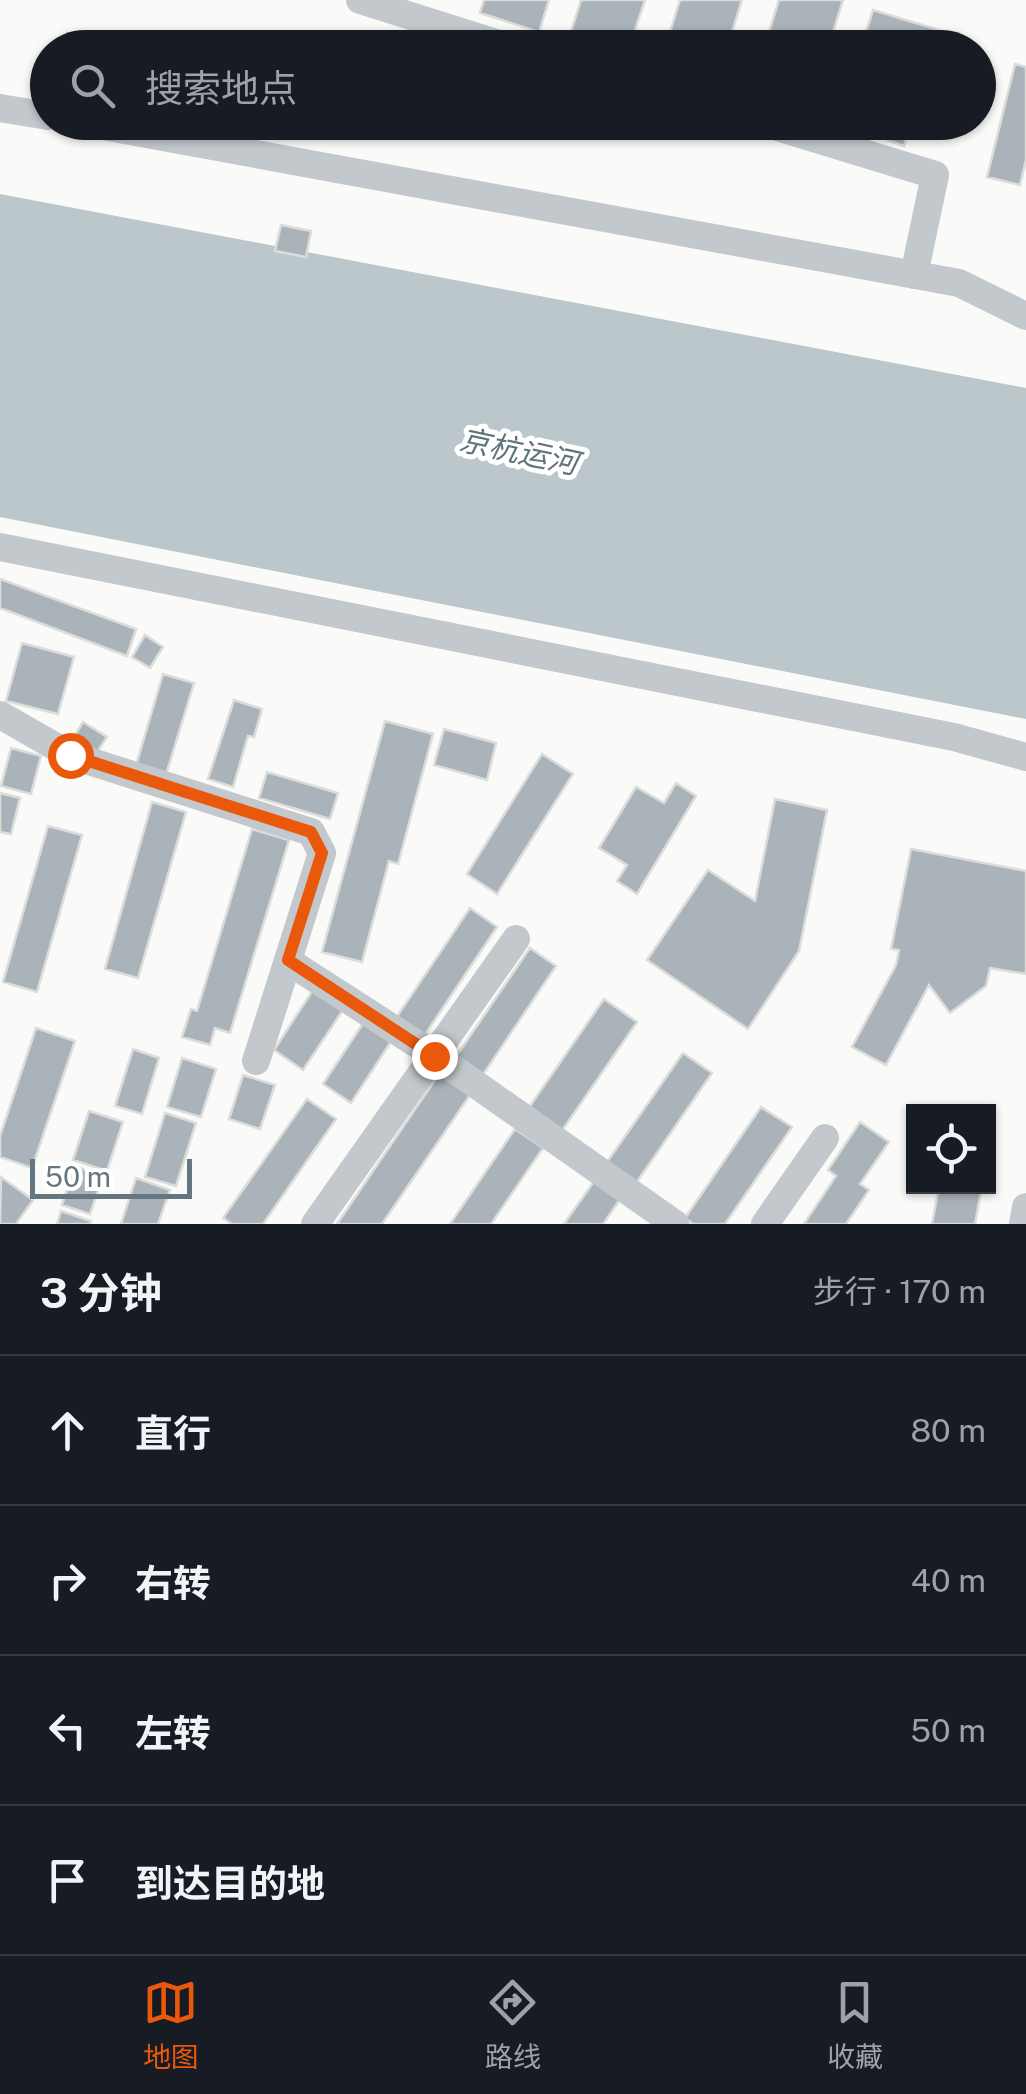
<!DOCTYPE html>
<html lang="zh">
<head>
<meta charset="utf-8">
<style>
  :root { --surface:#171b24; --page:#242831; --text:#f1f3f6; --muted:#9ea1a6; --line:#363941; --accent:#ea580c }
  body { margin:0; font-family:"Public Sans","Noto Sans SC",sans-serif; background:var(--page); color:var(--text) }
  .controls { position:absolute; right:30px; bottom:30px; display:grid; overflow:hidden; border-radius:0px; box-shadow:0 2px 8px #0004 }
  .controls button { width:90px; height:90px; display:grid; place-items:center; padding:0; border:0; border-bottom:2px solid var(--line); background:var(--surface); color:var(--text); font:50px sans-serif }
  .scale { position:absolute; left:30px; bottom:25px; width:162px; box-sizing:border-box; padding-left:10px; border:5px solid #657683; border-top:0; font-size:28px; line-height:35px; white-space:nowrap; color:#657683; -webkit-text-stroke:8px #fff; paint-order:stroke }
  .stop { position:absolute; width:30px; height:30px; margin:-22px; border:8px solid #ea580c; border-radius:50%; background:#fff }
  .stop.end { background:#ea580c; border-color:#fff; box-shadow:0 2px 10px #0008 }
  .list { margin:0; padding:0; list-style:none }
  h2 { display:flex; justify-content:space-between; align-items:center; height:130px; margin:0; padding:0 40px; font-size:42px }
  h2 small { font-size:32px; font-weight:400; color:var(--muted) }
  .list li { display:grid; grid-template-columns:65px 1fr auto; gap:30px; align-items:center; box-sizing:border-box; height:150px; padding:0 40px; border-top:2px solid var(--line) }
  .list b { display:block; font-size:38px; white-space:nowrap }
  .list em { font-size:32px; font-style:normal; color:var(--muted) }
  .icon { flex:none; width:55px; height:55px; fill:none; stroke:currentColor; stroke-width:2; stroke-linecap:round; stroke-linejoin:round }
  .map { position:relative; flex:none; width:1026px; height:1224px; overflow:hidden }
  .search { position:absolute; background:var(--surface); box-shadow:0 2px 8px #0004; left:30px; right:30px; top:30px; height:110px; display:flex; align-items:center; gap:25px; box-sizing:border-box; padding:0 35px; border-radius:55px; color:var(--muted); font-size:38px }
  .sheet { height:730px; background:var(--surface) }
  nav { display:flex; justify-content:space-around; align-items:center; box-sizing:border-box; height:140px; border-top:2px solid var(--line); background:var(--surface); font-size:28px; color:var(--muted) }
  nav a { display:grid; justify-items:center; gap:5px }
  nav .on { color:var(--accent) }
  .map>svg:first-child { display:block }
  .water { fill:#bbc7cb }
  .building { fill:#aab3b9; stroke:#dcdcda; stroke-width:2.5 }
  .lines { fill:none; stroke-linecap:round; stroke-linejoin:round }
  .minor { stroke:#c3c8cc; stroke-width:28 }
  .route { stroke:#ea580c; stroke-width:12 }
  .labels { text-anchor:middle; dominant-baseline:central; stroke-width:10; stroke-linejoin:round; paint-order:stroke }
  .water-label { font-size:30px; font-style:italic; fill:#60757c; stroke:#fff }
</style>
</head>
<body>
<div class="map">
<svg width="1026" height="1224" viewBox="0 0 1026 1224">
  <rect width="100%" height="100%" fill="#fafaf8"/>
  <path class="water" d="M0 194 1026 388V719L0 517Z"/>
  <path class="building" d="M484 0H549L539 32 480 13Z
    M581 0H645L629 48H587L568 41Z
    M680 0H742L727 48H665Z
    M779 0H843L828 48H764Z
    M873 10 939 30 934 48H861Z
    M1015 64 1026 67V160L1020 185 987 177Z
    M838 122H911L904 146Z
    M281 225 311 231 306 257 275 251Z
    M0 579 136 629 127 656 0 608Z
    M145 635 163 647 150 668 132 657Z
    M22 643 74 657 58 714 6 701Z
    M163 674 194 683 165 778 135 769Z
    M234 700 262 709 254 737 248 736 233 787 208 779Z
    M385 721 433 734 398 864 389 861 362 962 322 952Z
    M83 722 107 737 97 752 74 737Z
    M444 729 496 743 487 780 434 765Z
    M11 748 41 756 31 794 1 786Z
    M542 754 573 774 497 894 467 874Z
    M267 772 338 793 330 819 259 798Z
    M676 783 696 796 637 894 617 881 627 865 599 848 636 787 664 803Z
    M0 793 20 798 11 834 0 832Z
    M775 799 827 810 799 951 748 1029 647 960 708 870 755 901Z
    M152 802 186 812 138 978 105 969Z
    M48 826 82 835 37 992 3 982Z
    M252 829 289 840 230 1033 215 1028 210 1045 182 1037 191 1009 197 1011Z
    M911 849 1026 871V974L990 968 986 986 950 1013 929 985 886 1065 852 1047 896 965 899 950 891 949Z
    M470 908 497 927 424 1036 396 1018Z
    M530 948 556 966 482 1076 455 1058Z
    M315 987 345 1007 303 1070 274 1050Z
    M604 999 637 1022 561 1132 528 1109Z
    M364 1022 392 1040 351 1103 323 1084Z
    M36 1028 75 1041 32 1168 0 1157V1136Z
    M133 1049 159 1058 142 1114 115 1106Z
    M683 1053 712 1073 634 1186 605 1165Z
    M182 1058 216 1069 201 1117 167 1107Z
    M439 1074 470 1095 382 1224H337Z
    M243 1075 275 1085 260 1129 229 1119Z
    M307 1099 336 1119 263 1224H232L223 1218Z
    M761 1107 792 1127 725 1224H693L685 1218Z
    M89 1111 123 1122 107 1171 73 1160Z
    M165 1113 196 1123 176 1186 145 1177Z
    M860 1122 889 1142 860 1184 869 1190 846 1224H804L836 1176 828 1170Z
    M515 1129 543 1148 491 1224H450Z
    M75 1166 103 1176 90 1214 62 1205Z
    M1 1177 33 1200 16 1224H0Z
    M136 1178 170 1190 158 1224H121Z
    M595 1180 621 1198 603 1224H564Z
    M939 1186H982L975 1224H932Z
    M61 1211 91 1221 90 1224H57Z"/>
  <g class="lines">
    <path class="minor" d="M360 0 512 48
      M0 108 48 116
      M81 122 959 283 1026 316
      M761 122 935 175 914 275
      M0 547 954 737 1026 757
      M0 715 70 755 311 832 322 853 256 1061
      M288 961 434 1055 675 1224
      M315 1224 516 939
      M765 1224 825 1138
      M1023 1224 1026 1207"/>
  </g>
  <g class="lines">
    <path class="route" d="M70 755 311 832 322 853 288 960 434 1056"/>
  </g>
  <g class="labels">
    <g class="water-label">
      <text transform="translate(519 451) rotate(12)">京杭运河</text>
    </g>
  </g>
</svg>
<div class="controls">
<button><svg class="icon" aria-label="locate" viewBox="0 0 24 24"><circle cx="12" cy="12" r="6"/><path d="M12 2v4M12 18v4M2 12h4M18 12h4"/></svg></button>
</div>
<div class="scale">50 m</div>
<div class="stop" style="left:70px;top:755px"></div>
<div class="stop end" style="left:434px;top:1056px"></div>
<div class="search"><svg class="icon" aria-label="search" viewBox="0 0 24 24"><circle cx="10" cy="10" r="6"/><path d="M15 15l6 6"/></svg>搜索地点</div>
</div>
<section class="sheet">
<h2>3 分钟<small>步行 · 170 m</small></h2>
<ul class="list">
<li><svg class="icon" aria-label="ahead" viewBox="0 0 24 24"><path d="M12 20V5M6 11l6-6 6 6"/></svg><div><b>直行</b></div><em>80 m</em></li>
<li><svg class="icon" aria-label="right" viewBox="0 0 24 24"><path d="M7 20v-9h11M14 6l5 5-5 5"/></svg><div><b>右转</b></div><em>40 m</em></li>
<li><svg class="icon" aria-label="left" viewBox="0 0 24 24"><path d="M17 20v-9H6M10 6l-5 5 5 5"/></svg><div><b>左转</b></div><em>50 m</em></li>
<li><svg class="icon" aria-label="arrive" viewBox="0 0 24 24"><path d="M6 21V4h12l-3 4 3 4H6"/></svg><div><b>到达目的地</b></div></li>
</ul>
</section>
<nav>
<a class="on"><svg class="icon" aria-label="map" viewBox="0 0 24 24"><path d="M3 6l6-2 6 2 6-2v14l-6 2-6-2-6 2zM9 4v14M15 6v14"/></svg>地图</a>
<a><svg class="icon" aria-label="directions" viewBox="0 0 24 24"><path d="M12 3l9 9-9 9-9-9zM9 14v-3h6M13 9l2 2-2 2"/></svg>路线</a>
<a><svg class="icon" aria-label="saved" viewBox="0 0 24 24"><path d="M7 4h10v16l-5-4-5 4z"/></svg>收藏</a>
</nav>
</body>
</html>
